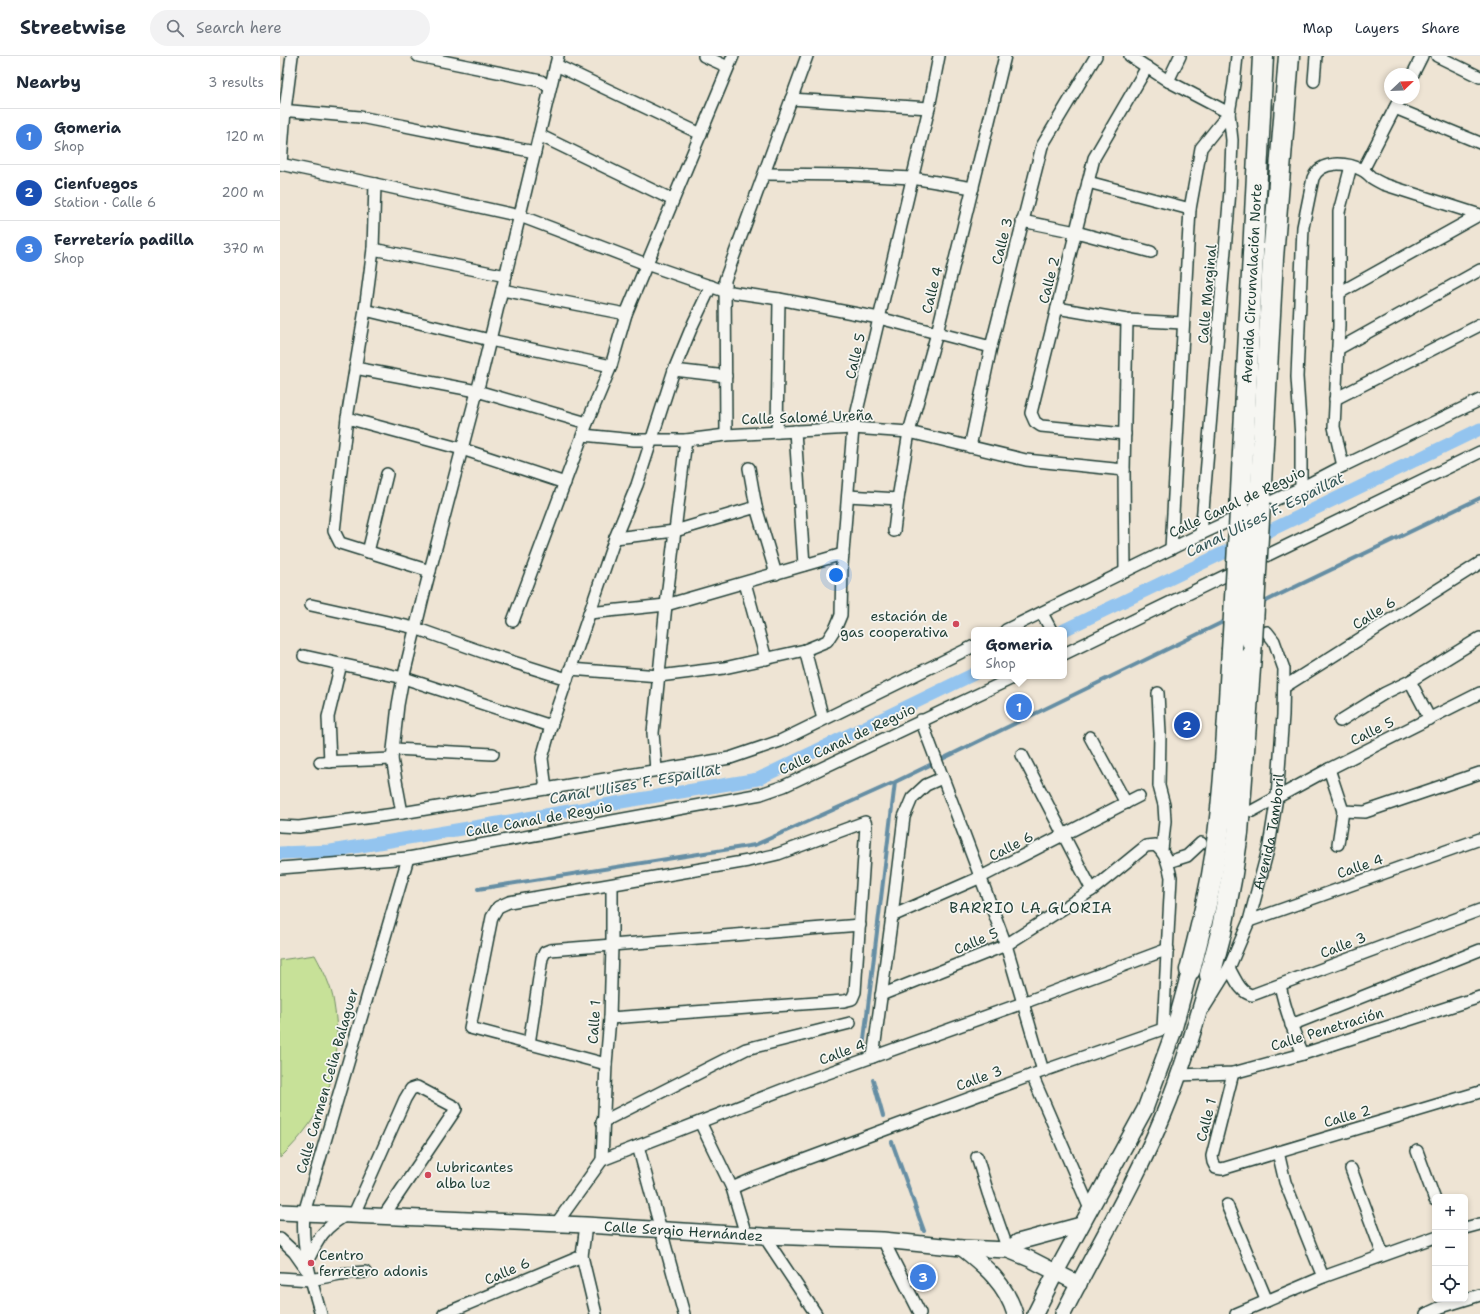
<!DOCTYPE html>
<html lang="en">
<head>
<meta charset="utf-8">
<style>
  :root { --surface:#fff; --page:#f2f2f3; --text:#1f2937; --muted:#747a83; --line:#e0e1e3; --accent:#1a73e8 }
  body { margin:0; font-family:"Shantell Sans",sans-serif; background:var(--page); color:var(--text) }
  .controls { position:absolute; right:12px; bottom:12px; display:grid; overflow:hidden; border-radius:6px; box-shadow:0 2px 6px #0003 }
  .controls button { width:36px; height:36px; display:grid; place-items:center; padding:0; border:0; border-bottom:1px solid var(--line); background:var(--surface); color:var(--text); font:20px sans-serif }
  .compass { position:absolute; left:1104px; top:12px; width:36px; height:36px; border-radius:50%; background:var(--surface); box-shadow:0 2px 6px #0003; rotate:67deg }
  .you { position:absolute; left:556px; top:519px; width:14px; height:14px; margin:-10px; border:3px solid #fff; border-radius:50%; background:#1a73e8; box-shadow:0 0 0 6px #1a73e833 }
  .badge { display:grid; place-items:center; width:26px; height:26px; border-radius:50%; background:var(--accent); color:#fff; font-size:13px; font-weight:700 }
  .pin { position:absolute; translate:-50% -50%; border:2px solid #fff; box-shadow:0 1px 4px #0006 }
  .popup { position:absolute; left:691px; top:571px; width:96px; height:52px; box-sizing:border-box; display:grid; place-content:center; border-radius:6px; background:var(--surface); filter:drop-shadow(0 1px 3px #0005); font-size:13px; white-space:nowrap; color:var(--muted) }
  .popup b { font-size:15px; color:var(--text) }
  .popup::after { content:''; position:absolute; left:50%; top:100%; margin-left:-8px; border:8px solid transparent; border-top-color:var(--surface) }
  .list { margin:0; padding:0; list-style:none }
  h2 { display:flex; justify-content:space-between; align-items:center; height:52px; margin:0; padding:0 16px; font-size:17px }
  h2 small { font-size:13px; font-weight:400; color:var(--muted) }
  .list li { display:grid; grid-template-columns:26px 1fr auto; gap:12px; align-items:center; box-sizing:border-box; height:56px; padding:0 16px; border-top:1px solid var(--line) }
  .list b { display:block; font-size:15px; white-space:nowrap }
  .list p { margin:0; font-size:13px; white-space:nowrap; color:var(--muted) }
  .list em { font-size:13px; font-style:normal; color:var(--muted) }
  .icon { flex:none; width:22px; height:22px; fill:none; stroke:currentColor; stroke-width:2; stroke-linecap:round; stroke-linejoin:round }
  .map { position:relative; flex:none; width:1200px; height:1258px; overflow:hidden }
  header { display:flex; align-items:center; gap:24px; box-sizing:border-box; height:56px; padding:0 20px; background:var(--surface); border-bottom:1px solid var(--line) }
  header strong { font-size:19px }
  nav { display:flex; gap:22px; margin-inline-start:auto; font-size:14px }
  .search { width:280px; height:36px; background:var(--page); display:flex; align-items:center; gap:10px; box-sizing:border-box; padding:0 14px; border-radius:22px; color:var(--muted); font-size:15px }
  main { display:flex }
  aside { flex:1; background:var(--surface) }
  .map>svg:first-child { display:block }
  .green { fill:#c7e198; stroke:#738f66 }
  .lines { fill:none; stroke-linecap:round; stroke-linejoin:round }
  .stream { stroke:#658ea4; stroke-width:4 }
  .canal { stroke:#93c4ef; stroke-width:13 }
  .street-casing { stroke:#1f3d34; stroke-width:14 }
  .secondary-casing { stroke:#1f3d34; stroke-width:18 }
  .highway-casing { stroke:#1f3d34; stroke-width:23 }
  .street { stroke:#f6f6f2; stroke-width:11 }
  .secondary { stroke:#f6f6f2; stroke-width:15 }
  .highway { stroke:#f6f6f2; stroke-width:20 }
  .highway-bridge-casing { stroke:#1f3d34; stroke-width:23; stroke-linecap:butt }
  .highway-bridge { stroke:#f6f6f2; stroke-width:20 }
  .poi-dot { fill:#d1495b; stroke:#f6f6f2; stroke-width:1.5 }
  .labels { text-anchor:middle; dominant-baseline:central; stroke-width:3.5; stroke-linejoin:round; paint-order:stroke }
  .street-label { font-size:14px; fill:#1f3d34; stroke:#f6f6f2 }
  .poi-label { font-size:14px; fill:#1f3d34; stroke:#f6f6f2; text-anchor:start }
  .water-label { font-size:15px; font-style:italic; fill:#365859; stroke:#f6f6f2 }
  .neighbourhood-label { font-size:15px; letter-spacing:1px; fill:#1f3d34; stroke:#f6f6f2 }
</style>
</head>
<body>
<header>
<strong>Streetwise</strong>
<div class="search"><svg class="icon" aria-label="search" viewBox="0 0 24 24"><circle cx="10" cy="10" r="6"/><path d="M15 15l6 6"/></svg>Search here</div>
<nav><a>Map</a><a>Layers</a><a>Share</a></nav>
</header>
<main>
<aside>
<h2>Nearby<small>3 results</small></h2>
<ul class="list">
<li><span class="badge" style="background:#3f7fe0">1</span><div><b>Gomeria</b><p>Shop</p></div><em>120 m</em></li>
<li><span class="badge" style="background:#1a4fb4">2</span><div><b>Cienfuegos</b><p>Station · Calle 6</p></div><em>200 m</em></li>
<li><span class="badge" style="background:#3f7fe0">3</span><div><b>Ferretería padilla</b><p>Shop</p></div><em>370 m</em></li>
</ul>
</aside>
<div class="map">
<svg width="1200" height="1258" viewBox="0 0 1200 1258">
  <rect width="100%" height="100%" fill="#eee4d4"/>
  <filter id="ink" filterUnits="userSpaceOnUse"><feTurbulence type="fractalNoise" baseFrequency=".025" numOctaves="2"/><feDisplacementMap in="SourceGraphic" scale="8" xChannelSelector="R" yChannelSelector="G"/><feConvolveMatrix kernelMatrix="1 2 1 2 8 2 1 2 1" color-interpolation-filters="sRGB"/></filter>
  <g filter="url(#ink)">
    <path class="green" d="M35 899C43 914 52 931 54 948 65 1012 46 1058 0 1102V904Z"/>
    <g class="lines">
      <path class="stream" d="M980 548 1200 442
        M198 833 475 789 615 726 947 564
        M583 992 615 726
        M593 1024 603 1060
        M612 1086 644 1175"/>
      <path class="canal" d="M784 574 1200 373
        M0 797 51 795 478 723 694 618"/>
      <defs>
        <g id="street">
          <path d="M138 0 261 25 270 32"/>
          <path d="M424 0 448 11"/>
          <path d="M850 0 888 25 949 57"/>
          <path d="M1157 0 1200 21"/>
          <path d="M276 9 421 78"/>
          <path d="M1133 18 1142 0"/>
          <path d="M888 25 900 0"/>
          <path d="M1034 25 1036 0"/>
          <path d="M511 43 649 52"/>
          <path d="M1115 52 1200 87"/>
          <path d="M0 54 80 61 255 96"/>
          <path d="M259 79 393 144"/>
          <path d="M0 108 95 128 240 160 366 208 444 235 499 243 599 262 711 291"/>
          <path d="M1 108 5 54 12 0"/>
          <path d="M1083 114 1120 42"/>
          <path d="M484 118 571 119 632 122 693 132"/>
          <path d="M808 126 910 153"/>
          <path d="M95 128 93 193 85 254 67 362 54 475 60 487 150 515"/>
          <path d="M742 165 796 176 871 196"/>
          <path d="M93 193 226 220"/>
          <path d="M222 234 346 258"/>
          <path d="M1059 237 1199 159"/>
          <path d="M777 252 847 264 903 267"/>
          <path d="M85 254 210 284 331 310"/>
          <path d="M1058 293 1200 214"/>
          <path d="M75 312 197 335 307 367"/>
          <path d="M394 314 446 320"/>
          <path d="M1055 343 1200 269"/>
          <path d="M67 362 182 393 285 427"/>
          <path d="M515 375 524 509"/>
          <path d="M497 376 499 243"/>
          <path d="M845 378 761 370 755 366 751 357 814 102 867 11"/>
          <path d="M303 379 354 384H406L446 379 573 372 629 376 746 404 844 414"/>
          <path d="M446 379 445 224 527 0"/>
          <path d="M690 391 711 291 762 90 816 0"/>
          <path d="M1063 410 1054 371 1059 270V156L1071 110"/>
          <path d="M469 412 476 451 496 518"/>
          <path d="M1021 432V382L1017 321 1023 171 1033 122C1041 104 1066 106 1082 114 1086 116 1089 119 1092 122 1095 124 1099 126 1103 128L1200 159"/>
          <path d="M568 440 618 443"/>
          <path d="M614 475 618 443 629 376 657 277 725 0"/>
          <path d="M921 478 950 135 952 84 949 57 954 28 957 0"/>
          <path d="M335 482 395 475 476 451"/>
          <path d="M891 493 910 153 921 92 949 57"/>
          <path d="M88 496 107 418"/>
          <path d="M845 516 844 414 847 264"/>
          <path d="M465 527 486 603"/>
          <path d="M31 549 135 572 211 599 287 623"/>
          <path d="M309 557 386 549 563 498"/>
          <path d="M762 557 771 574"/>
          <path d="M233 565 307 367 331 310 346 258 453 0"/>
          <path d="M726 574 921 478 1021 432 1063 410 1200 344"/>
          <path d="M525 594 543 663"/>
          <path d="M784 598 1200 396"/>
          <path d="M24 600 124 622 271 670"/>
          <path d="M290 613 379 620 444 612 525 594 547 585 556 571 561 559 562 509 573 372 649 52 659 0"/>
          <path d="M1130 625 1150 663"/>
          <path d="M1004 631 1200 507"/>
          <path d="M878 637 880 678 879 730 884 749 885 765 882 794"/>
          <path d="M641 664 726 889 763 1015"/>
          <path d="M1060 665 1105 637 1130 625 1200 582"/>
          <path d="M810 681 846 747"/>
          <path d="M114 693 213 698"/>
          <path d="M742 699 812 834"/>
          <path d="M40 706 112 703"/>
          <path d="M50 706 48 661 61 608"/>
          <path d="M376 713 373 677 386 549 406 384"/>
          <path d="M1049 713 1063 755 1085 756 1200 717"/>
          <path d="M266 733 262 702 271 670 335 482 357 429 394 314 413 268 431 230"/>
          <path d="M972 755 1049 713 1200 637"/>
          <path d="M122 757 112 703 118 649 122 627 143 541 203 313 278 0"/>
          <path d="M0 770 19 771 122 757 450 702 500 685 694 590"/>
          <path d="M1058 788 1063 755"/>
          <path d="M888 806 907 800 921 787"/>
          <path d="M0 812 128 802 481 738 504 730 737 620"/>
          <path d="M612 860 701 821 859 740"/>
          <path d="M969 865 1200 783"/>
          <path d="M949 912C955 922 960 937 972 939L1200 854"/>
          <path d="M1000 929C1005 953 1013 975 1023 998"/>
          <path id="s1" d="M924 952 949 912 969 865 989 790 997 741 1003 659 1004 613 994 585 987 576"/>
          <path d="M1011 969 1200 894"/>
          <path d="M249 988 262 902 265 896 270 894 580 869"/>
          <path d="M593 1001 612 860 624 761 632 742 646 729 662 722"/>
          <path d="M326 1008 190 972 212 861 218 851 229 846 468 805 498 798 585 766 586 769 575 936 572 943 564 945 330 962"/>
          <path d="M953 1017 932 1100 933 1106 936 1112 942 1113 1200 1036"/>
          <path d="M752 1019 810 1153"/>
          <path d="M899 1019 953 1017 1023 998 1200 941"/>
          <path d="M322 1066 466 993 570 967"/>
          <path d="M420 1066 452 1132 466 1179"/>
          <path d="M358 1090 404 1258"/>
          <path d="M1137 1095 1155 1144"/>
          <path d="M998 1096 1005 1126 1043 1221"/>
          <path d="M697 1101 708 1137 728 1194"/>
          <path d="M322 1104 326 1008 330 962 332 890V829"/>
          <path d="M1071 1113 1103 1199"/>
          <path d="M452 1132 475 1122 763 1015 883 973 891 821C888 808 886 797 875 789L866 790 812 834 726 889 601 939"/>
          <path d="M947 1149 987 1245"/>
          <path d="M74 1158 125 1043 131 1033 137 1031 175 1051 176 1053 103 1161"/>
          <path d="M276 1168 322 1104 520 1027 743 947 888 893"/>
          <path d="M306 1169 302 1200 316 1258"/>
          <path d="M1185 1172 1200 1168"/>
          <path d="M484 1180 536 1258"/>
          <path d="M0 1183 14 1196 26 1213"/>
          <path d="M603 1184 640 1257"/>
          <path d="M27 1206C39 1181 43 1172 68 1158"/>
          <path d="M0 1222 31 1224 60 1218 85 1216"/>
          <path d="M41 1258C31 1225 21 1192 24 1157L128 802"/>
          <path d="M164 1258 302 1200"/>
          <path d="M956 1258 1043 1221 1155 1181"/>
          <path d="M1146 1258 1161 1251 1200 1239"/>
        </g>
        <g id="secondary">
          <path id="s2" d="M0 1156 306 1169 484 1180 603 1184 682 1192 728 1194 750 1203 799 1228"/>
          <path d="M682 1192C705 1210 726 1228 735 1258"/>
          <path d="M728 1194 738 1186 801 1169"/>
          <path d="M755 1258 776 1216 865 1053 893 977 910 914"/>
          <path d="M783 1258C816 1192 855 1128 883 1060 902 1015 916 967 930 919"/>
        </g>
        <g id="highway">
          <path d="M980 446 993 202 1009 0"/>
          <path id="s3" d="M960 455 983 0"/>
          <path d="M910 914C918 883 926 851 932 819 945 745 947 669 952 594"/>
          <path d="M930 919 941 877 951 824 958 777 972 585"/>
        </g>
      </defs>
      <use href="#street" class="street-casing"/>
      <use href="#secondary" class="secondary-casing"/>
      <use href="#highway" class="highway-casing"/>
      <use href="#street" class="street"/>
      <use href="#secondary" class="secondary"/>
      <use href="#highway" class="highway"/>
      <defs>
        <path id="highway-bridge" d="M972 585 980 446
          M952 594 960 455"/>
      </defs>
      <use href="#highway-bridge" class="highway-bridge-casing"/>
      <use href="#highway-bridge" class="highway-bridge"/>
    </g>
  </g>
  <g class="poi-dot">
    <circle cx="676" cy="568" r="4"/>
    <circle cx="148" cy="1119" r="4"/>
    <circle cx="31" cy="1207" r="4"/>
  </g>
  <g class="labels">
    <g class="street-label">
      <text transform="translate(722 185) rotate(-76)">Calle 3</text>
      <text transform="translate(769 224) rotate(-76)">Calle 2</text>
      <text stroke="none"><textPath href="#s3" startOffset="228">Avenida Circunvalación Norte</textPath></text>
      <text transform="translate(652 234) rotate(-76)">Calle 4</text>
      <text transform="translate(927 238) rotate(-85)">Calle Marginal</text>
      <text transform="translate(575 300) rotate(-77)">Calle 5</text>
      <text transform="translate(527 361) rotate(-2)">Calle Salomé Ureña</text>
      <text transform="translate(957 446) rotate(-25)">Calle Canal de Reguio</text>
      <text transform="translate(1094 557) rotate(-32)">Calle 6</text>
      <text transform="translate(1092 675) rotate(-26)">Calle 5</text>
      <text transform="translate(567 683) rotate(-25)">Calle Canal de Reguio</text>
      <text transform="translate(259 763) rotate(-10)">Calle Canal de Reguio</text>
      <text stroke="none"><textPath href="#s1" startOffset="190">Avenida Tamboril</textPath></text>
      <text transform="translate(731 790) rotate(-27)">Calle 6</text>
      <text transform="translate(1080 810) rotate(-19)">Calle 4</text>
      <text transform="translate(696 885) rotate(-23)">Calle 5</text>
      <text transform="translate(1063 889) rotate(-21)">Calle 3</text>
      <text transform="translate(314 966) rotate(-86)">Calle 1</text>
      <text transform="translate(1047 973) rotate(-17)">Calle Penetración</text>
      <text transform="translate(562 996) rotate(-20)">Calle 4</text>
      <text transform="translate(699 1022) rotate(-20)">Calle 3</text>
      <text transform="translate(47 1025) rotate(-74)">Calle Carmen Celia Balaguer</text>
      <text transform="translate(1067 1060) rotate(-16)">Calle 2</text>
      <text transform="translate(926 1064) rotate(-76)">Calle 1</text>
      <text stroke="none"><textPath href="#s2" startOffset="404">Calle Sergio Hernández</textPath></text>
      <text transform="translate(227 1215) rotate(-23)">Calle 6</text>
    </g>
    <g class="poi-label">
      <text x="668" y="560" text-anchor="end">estación de<tspan x="668" dy="16">gas cooperativa</tspan></text>
      <text x="156" y="1111">Lubricantes<tspan x="156" dy="16">alba luz</tspan></text>
      <text x="39" y="1199">Centro<tspan x="39" dy="16">ferretero adonis</tspan></text>
    </g>
    <g class="water-label">
      <text transform="translate(985 459) rotate(-26)">Canal Ulises F. Espaillat</text>
      <text transform="translate(355 728) rotate(-10)">Canal Ulises F. Espaillat</text>
    </g>
    <g class="neighbourhood-label">
      <text x="751" y="852">BARRIO LA GLORIA</text>
    </g>
  </g>
</svg>
<div class="controls">
<button>+</button>
<button>−</button>
<button><svg class="icon" aria-label="locate" viewBox="0 0 24 24"><circle cx="12" cy="12" r="6"/><path d="M12 2v4M12 18v4M2 12h4M18 12h4"/></svg></button>
</div>
<svg class="compass" viewBox="-18 -18 36 36"><path d="M0-13l5 13h-10z" fill="#e53935"/><path d="M0 13l5-13h-10z" fill="#747a83"/></svg>
<div class="you"></div>
<div class="pin badge" style="left:739px;top:651px;background:#3f7fe0">1</div>
<div class="popup"><b>Gomeria</b>Shop</div>
<div class="pin badge" style="left:907px;top:669px;background:#1a4fb4">2</div>
<div class="pin badge" style="left:643px;top:1221px;background:#3f7fe0">3</div>
</div>
</main>
</body>
</html>
